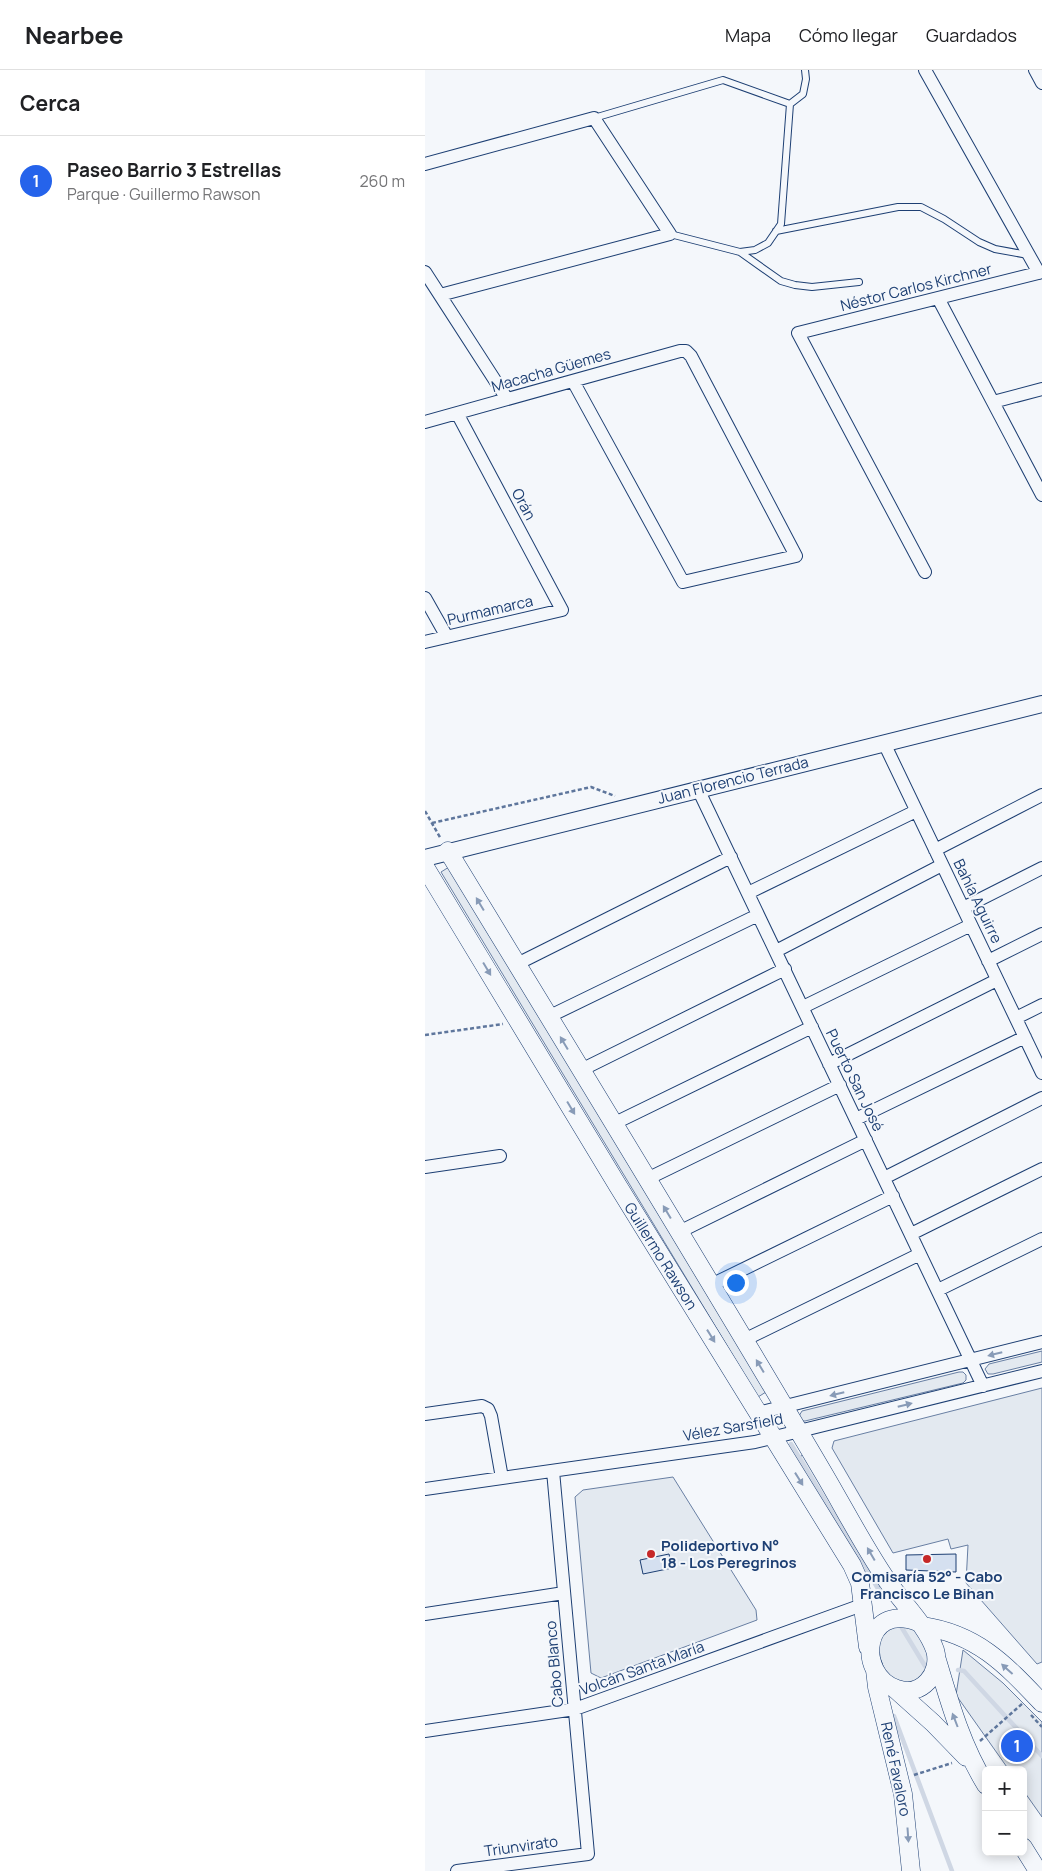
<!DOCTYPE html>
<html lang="es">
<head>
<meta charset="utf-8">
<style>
  :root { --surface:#fff; --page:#f6f6f6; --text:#202124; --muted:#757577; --line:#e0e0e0; --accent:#2563eb }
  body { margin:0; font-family:Manrope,sans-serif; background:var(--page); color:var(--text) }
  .controls { position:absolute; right:15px; bottom:15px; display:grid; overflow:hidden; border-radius:8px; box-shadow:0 2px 12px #0003 }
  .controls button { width:45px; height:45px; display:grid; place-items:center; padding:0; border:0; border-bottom:1px solid var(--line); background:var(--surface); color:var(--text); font:25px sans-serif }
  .you { position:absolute; left:310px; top:1212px; width:18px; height:18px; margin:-12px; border:4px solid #fff; border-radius:50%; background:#1a73e8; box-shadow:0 0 0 8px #1a73e833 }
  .badge { display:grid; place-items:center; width:32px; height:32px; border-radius:50%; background:var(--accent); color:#fff; font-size:16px; font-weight:700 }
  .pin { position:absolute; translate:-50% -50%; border:2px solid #fff; box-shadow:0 1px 5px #0006 }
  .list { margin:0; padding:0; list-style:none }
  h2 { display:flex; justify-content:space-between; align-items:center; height:65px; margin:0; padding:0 20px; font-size:21px }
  h2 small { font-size:16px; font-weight:400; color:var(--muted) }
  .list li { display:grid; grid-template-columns:32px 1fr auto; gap:15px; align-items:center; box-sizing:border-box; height:90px; padding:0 20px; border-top:1px solid var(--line) }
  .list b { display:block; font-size:19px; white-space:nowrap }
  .list p { margin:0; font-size:16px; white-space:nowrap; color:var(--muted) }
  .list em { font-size:16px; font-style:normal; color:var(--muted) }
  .map { position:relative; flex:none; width:617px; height:1801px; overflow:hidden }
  header { display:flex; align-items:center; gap:30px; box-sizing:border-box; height:70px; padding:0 25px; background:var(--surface); border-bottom:1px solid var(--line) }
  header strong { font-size:24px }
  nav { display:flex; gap:28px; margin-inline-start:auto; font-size:18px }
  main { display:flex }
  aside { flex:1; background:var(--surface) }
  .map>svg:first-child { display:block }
  .green { fill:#e3e9f0; stroke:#687fa3 }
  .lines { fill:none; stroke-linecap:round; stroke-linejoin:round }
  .stream { stroke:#cfd7e4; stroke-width:4.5 }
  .building { fill:#d5e0f0; stroke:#1d3f73 }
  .service-casing { stroke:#1d3f73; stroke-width:8 }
  .minor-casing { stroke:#1d3f73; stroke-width:14 }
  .tertiary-casing { stroke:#1d3f73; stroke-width:18 }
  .secondary-casing { stroke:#1d3f73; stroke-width:19 }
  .path { stroke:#5e769c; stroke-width:2.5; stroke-dasharray:4 2.5; stroke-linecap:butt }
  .service { stroke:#f4f7fb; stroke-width:6 }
  .minor { stroke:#f4f7fb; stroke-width:12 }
  .tertiary { stroke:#f4f7fb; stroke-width:16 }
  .secondary { stroke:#f4f7fb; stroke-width:18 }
  .oneway { fill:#889bb7 }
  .poi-dot { fill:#c62828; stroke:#f4f7fb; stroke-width:2 }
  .labels { text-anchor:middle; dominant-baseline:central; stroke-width:4; stroke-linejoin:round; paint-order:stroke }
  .street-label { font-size:15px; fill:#1d3f73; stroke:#f4f7fb }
  .poi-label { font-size:15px; font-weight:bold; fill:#1d3f73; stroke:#f4f7fb; text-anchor:start }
</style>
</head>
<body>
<header>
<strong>Nearbee</strong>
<nav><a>Mapa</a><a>Cómo llegar</a><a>Guardados</a></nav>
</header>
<main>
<aside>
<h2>Cerca<small></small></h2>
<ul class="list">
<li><span class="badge">1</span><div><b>Paseo Barrio 3 Estrellas</b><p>Parque · Guillermo Rawson</p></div><em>260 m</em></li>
</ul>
</aside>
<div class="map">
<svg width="617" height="1801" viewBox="0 0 617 1801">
  <rect width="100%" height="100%" fill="#f4f7fb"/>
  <path class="green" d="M24 797 341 1322 333 1327 16 802Z
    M617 1281V1292L568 1304H563L560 1299 564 1294Z
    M534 1302H538L541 1305V1310L538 1313 380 1351H377L374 1346 377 1341Z
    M617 1318V1592L612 1594 541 1513 543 1475 526 1479 523 1469 468 1483 407 1378 409 1371Z
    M380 1384 458 1513 455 1517 451 1516 374 1387Z
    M248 1407 331 1540 332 1550 176 1608 166 1603 150 1427 158 1420Z
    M466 1555 488 1558 504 1580 501 1604 486 1615 462 1606 450 1575Z
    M538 1580 578 1613 617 1652V1747L598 1720V1700H584L531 1625Z"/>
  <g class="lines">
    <path class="stream" d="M366 1374 458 1527
      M477 1558 500 1596H505
      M533 1600 539 1601 617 1686
      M469 1646 527 1801"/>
  </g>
  <path class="building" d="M244 1484 247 1498 218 1504 215 1490Z
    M531 1484V1502L481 1500V1485Z"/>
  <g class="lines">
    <defs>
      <path id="service" d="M169 48 298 10 365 34 378 24 381 9 380 0
        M351 161 473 137H496L519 149 554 172 570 179 603 185
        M245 164 315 182 356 211 370 215 387 217 434 212
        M315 182 330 180 343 173 356 154 365 34"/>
      <path id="minor" d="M500 0 614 203
        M610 0 617 13
        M0 94 169 48 245 164 15 225
        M0 202 82 329
        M513 228 617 425
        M568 332 617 319
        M0 352 255 281H261L266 286 371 486 258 512 148 311
        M500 502 373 263 617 202
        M0 528 22 567
        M0 572 137 540 32 343
        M459 673 617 1003
        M273 719 558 1316
        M510 780 617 725
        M323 823 491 741
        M538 838 617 798
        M351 881 517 795
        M563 891 617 864
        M92 894 306 787
        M378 937 546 855
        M123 947 333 845
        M591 948 617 935
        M404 994 572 910
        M156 1000 360 899
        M431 1049 600 967
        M188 1054 387 957
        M0 1097 75 1086
        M459 1108 617 1028
        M222 1109 415 1015
        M254 1162 441 1070
        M486 1164 617 1099
        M286 1215 468 1126
        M513 1220 617 1169
        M319 1270 495 1184
        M333 1343 617 1272
        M0 1344 57 1336 63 1339 66 1346 77 1408
        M0 1419 330 1372 617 1301
        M0 1544 139 1523
        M0 1661 150 1639 437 1535
        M32 1801 163 1784 128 1401"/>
      <path id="tertiary" d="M0 788 617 634"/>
      <path id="secondary" d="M23 781C149 988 276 1195 399 1404 419 1438 437 1473 459 1506 474 1530 501 1554 510 1580 517 1603 496 1628 472 1619 430 1605 438 1531 493 1552
        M0 797 193 1116 427 1495 435 1513 443 1577
        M497 1556C552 1564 580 1594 617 1633
        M512 1590C525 1634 537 1676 561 1715
        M450 1600 452 1617 478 1724 486 1801
        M469 1618 508 1653 541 1687
        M598 1777 613 1801"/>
    </defs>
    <use href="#service" class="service-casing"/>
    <use href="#minor" class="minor-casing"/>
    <use href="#tertiary" class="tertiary-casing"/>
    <use href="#secondary" class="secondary-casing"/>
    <path class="path" d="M0 741 16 769
      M7 753 166 717 190 726
      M0 965 78 954
      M606 1645 617 1657
      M555 1671 598 1633
      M489 1705 527 1693"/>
    <use href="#service" class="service"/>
    <use href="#minor" class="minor"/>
    <use href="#tertiary" class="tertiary"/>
    <use href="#secondary" class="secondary"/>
  </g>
  <defs><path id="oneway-solid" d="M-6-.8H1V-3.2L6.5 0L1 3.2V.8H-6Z" transform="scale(1.25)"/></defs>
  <g class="oneway">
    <use href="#oneway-solid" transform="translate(55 834) rotate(-121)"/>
    <use href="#oneway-solid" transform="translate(62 899) rotate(59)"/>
    <use href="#oneway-solid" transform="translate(139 973) rotate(-121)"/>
    <use href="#oneway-solid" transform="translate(146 1038) rotate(59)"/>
    <use href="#oneway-solid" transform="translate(242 1142) rotate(-121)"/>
    <use href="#oneway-solid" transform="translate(286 1266) rotate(58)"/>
    <use href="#oneway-solid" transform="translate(570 1284) rotate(166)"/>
    <use href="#oneway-solid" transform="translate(335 1296) rotate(-121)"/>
    <use href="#oneway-solid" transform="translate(412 1324) rotate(166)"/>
    <use href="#oneway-solid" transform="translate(480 1335) rotate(-14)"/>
    <use href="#oneway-solid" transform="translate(374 1409) rotate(58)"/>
    <use href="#oneway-solid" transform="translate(446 1484) rotate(-120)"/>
    <use href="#oneway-solid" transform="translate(582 1599) rotate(-138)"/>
    <use href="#oneway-solid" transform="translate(530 1650) rotate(-111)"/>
    <use href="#oneway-solid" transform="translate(483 1765) rotate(86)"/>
  </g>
  <g class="poi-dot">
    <circle cx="226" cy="1484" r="5"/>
    <circle cx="502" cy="1489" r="5"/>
  </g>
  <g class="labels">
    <g class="street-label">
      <text transform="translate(491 217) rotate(-14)">Néstor Carlos Kirchner</text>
      <text transform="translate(126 300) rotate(-16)">Macacha Güemes</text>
      <text transform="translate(99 434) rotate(62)">Orán</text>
      <text transform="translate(65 540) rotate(-13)">Purmamarca</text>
      <text transform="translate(308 710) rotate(-14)">Juan Florencio Terrada</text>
      <text transform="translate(553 831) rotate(64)">Bahía Aguirre</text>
      <text transform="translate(430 1010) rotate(64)">Puerto San José</text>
      <text transform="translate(236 1186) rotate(58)">Guillermo Rawson</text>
      <text transform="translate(308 1357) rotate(-10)">Vélez Sarsfield</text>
      <text transform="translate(129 1594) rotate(-95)">Cabo Blanco</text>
      <text transform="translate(217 1598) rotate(-20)">Volcán Santa María</text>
      <text transform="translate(471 1699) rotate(78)">René Favaloro</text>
      <text transform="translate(96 1776) rotate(-8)">Triunvirato</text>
    </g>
    <g class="poi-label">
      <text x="236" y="1475">Polideportivo N°<tspan x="236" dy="17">18 - Los Peregrinos</tspan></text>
      <text x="502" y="1506" text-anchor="middle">Comisaría 52° - Cabo<tspan x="502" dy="17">Francisco Le Bihan</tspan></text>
    </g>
  </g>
</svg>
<div class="controls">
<button>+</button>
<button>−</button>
</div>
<div class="you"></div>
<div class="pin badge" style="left:592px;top:1676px">1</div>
</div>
</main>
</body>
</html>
